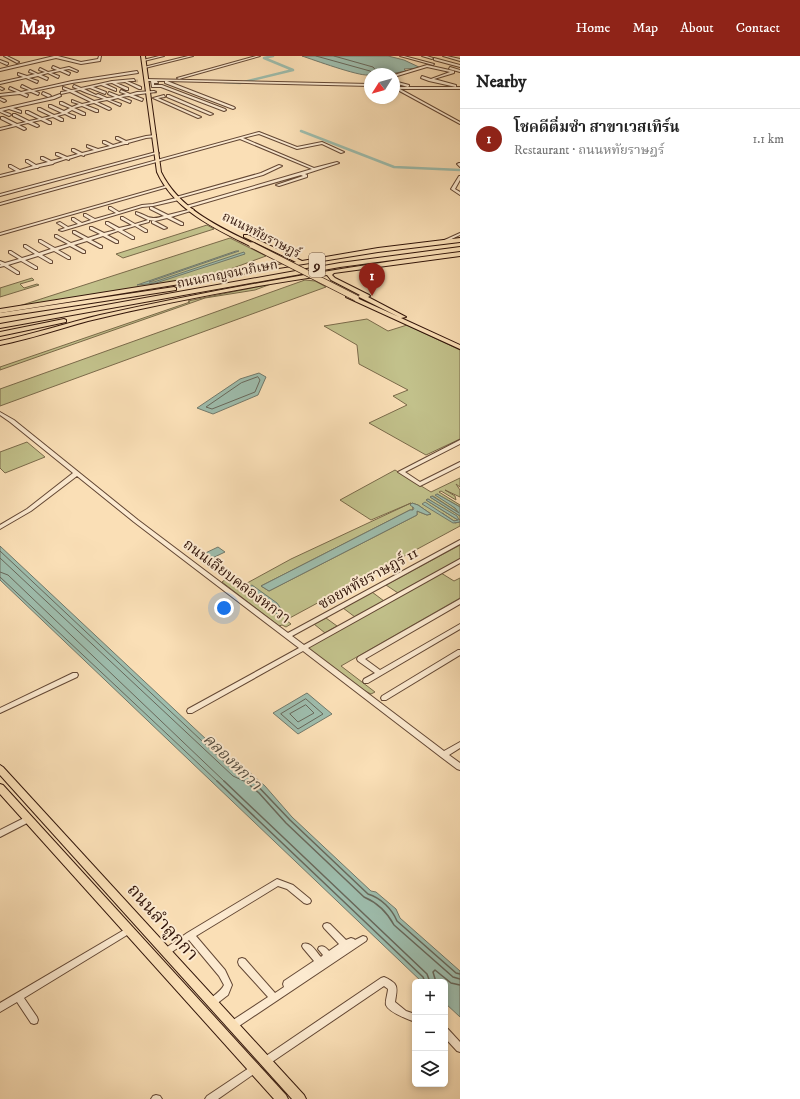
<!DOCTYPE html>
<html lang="en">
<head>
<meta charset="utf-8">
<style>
	body { margin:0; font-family:"IM FELL DW Pica","Noto Serif Thai",serif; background:#f6f6f6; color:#222 }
	.controls { position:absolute; right:12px; bottom:12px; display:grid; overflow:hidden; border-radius:6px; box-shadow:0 2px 6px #0003 }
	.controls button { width:36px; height:36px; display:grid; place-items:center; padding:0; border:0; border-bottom:1px solid #e0e0e0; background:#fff; color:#222; font:20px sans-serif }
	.compass { position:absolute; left:364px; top:12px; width:36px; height:36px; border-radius:50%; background:#fff; box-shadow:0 2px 6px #0003; rotate:233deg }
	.you { position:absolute; left:224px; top:552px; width:14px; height:14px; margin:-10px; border:3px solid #fff; border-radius:50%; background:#1a73e8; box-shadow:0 0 0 6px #1a73e833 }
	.badge { display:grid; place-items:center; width:26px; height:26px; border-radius:50%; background:#8f2418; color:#fff; font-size:13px; font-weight:700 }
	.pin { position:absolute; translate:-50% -33px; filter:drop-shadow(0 1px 2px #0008) }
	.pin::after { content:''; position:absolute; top:21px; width:14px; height:12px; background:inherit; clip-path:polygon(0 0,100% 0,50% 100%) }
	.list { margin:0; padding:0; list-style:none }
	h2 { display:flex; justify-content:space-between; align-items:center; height:52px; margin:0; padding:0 16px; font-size:17px }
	h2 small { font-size:13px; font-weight:400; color:#767676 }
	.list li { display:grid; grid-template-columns:26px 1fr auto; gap:12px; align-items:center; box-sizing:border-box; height:60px; padding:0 16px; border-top:1px solid #e0e0e0 }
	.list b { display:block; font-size:15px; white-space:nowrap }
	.list p { margin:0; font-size:13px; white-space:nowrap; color:#767676 }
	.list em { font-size:13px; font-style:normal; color:#767676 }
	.icon { flex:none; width:22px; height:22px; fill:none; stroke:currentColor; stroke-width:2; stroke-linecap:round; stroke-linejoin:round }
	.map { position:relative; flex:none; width:460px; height:1043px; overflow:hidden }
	header { display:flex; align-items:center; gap:24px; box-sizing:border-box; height:56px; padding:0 20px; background:#8f2418; color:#fff }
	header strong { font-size:19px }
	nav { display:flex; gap:22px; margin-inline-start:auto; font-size:14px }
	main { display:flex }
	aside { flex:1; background:#fff }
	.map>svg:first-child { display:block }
	.green { fill:#c2c18b; stroke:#7a6a4a; fill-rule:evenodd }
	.water { fill:#9ebdad; stroke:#72796b }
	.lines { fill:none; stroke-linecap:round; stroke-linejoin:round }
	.shore-far1 { stroke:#68685b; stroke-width:1 }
	.shore { stroke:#68685b; stroke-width:1.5 }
	.canal { stroke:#9ebdad; stroke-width:2.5 }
	.minor-tunnel { stroke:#d2b693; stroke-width:3; stroke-dasharray:3 1.5; stroke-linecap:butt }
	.minor-casing { stroke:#634734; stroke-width:2 }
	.major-casing { stroke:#311409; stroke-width:2 }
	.highway-casing { stroke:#311409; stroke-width:2 }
	.minor { fill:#fcead0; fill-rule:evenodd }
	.major { fill:#fadfb6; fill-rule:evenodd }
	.highway { fill:#fadfb6; fill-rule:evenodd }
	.major-bridge-casing { stroke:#311409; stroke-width:7; stroke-linecap:butt }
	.major-bridge { stroke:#fadfb6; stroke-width:5.5 }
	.labels { text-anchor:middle; stroke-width:4; stroke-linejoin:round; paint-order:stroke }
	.far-street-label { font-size:13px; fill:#311409; stroke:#fcead0 }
	.shield { fill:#fcead0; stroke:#6e5445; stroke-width:1 }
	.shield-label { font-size:14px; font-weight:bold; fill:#311409 }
	.street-label { font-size:15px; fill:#311409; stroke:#fcead0 }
	.water-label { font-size:16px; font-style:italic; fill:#574f42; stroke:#fcead0 }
	.near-street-label { font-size:18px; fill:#311409; stroke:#fcead0 }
</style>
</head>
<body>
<header>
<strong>Map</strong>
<nav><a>Home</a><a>Map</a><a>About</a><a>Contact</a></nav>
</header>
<main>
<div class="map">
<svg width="460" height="1043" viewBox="0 0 460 1043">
	<rect width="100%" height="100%" fill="#fadfb6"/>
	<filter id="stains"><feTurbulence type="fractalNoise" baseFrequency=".005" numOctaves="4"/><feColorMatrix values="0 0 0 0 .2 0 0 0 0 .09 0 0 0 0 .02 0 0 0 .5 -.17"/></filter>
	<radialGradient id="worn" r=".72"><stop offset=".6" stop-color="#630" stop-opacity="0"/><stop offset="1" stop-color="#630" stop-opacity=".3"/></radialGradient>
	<g class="green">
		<polygon points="207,169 214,173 123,202 116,198"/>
		<polygon points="230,182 266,200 203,223 13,252"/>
		<polygon points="32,222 34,224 20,228 24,232 37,228 39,229 0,241 0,232"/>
		<polygon points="305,224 315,225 326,231 0,350 0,333"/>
		<polygon points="271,228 255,234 205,242 0,314 0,311 190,246 188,245"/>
		<polygon points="367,263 388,275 407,269 460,294 460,383 426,399 369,367 407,349 393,340 408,334 359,308 357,289 324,270"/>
		<polygon points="27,386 45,401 5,417 0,412 0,396"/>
		<path d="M395,414L431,436L460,422V431L456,428L460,434V441L445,434L455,440L456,444L441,435L439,436L460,449V451L437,438L455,452L459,457L433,440L430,441L460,460V464L428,443L426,444L458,464L454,465L442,457L455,467L460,466V470L286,564L291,568L286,571L282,569L279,570L222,526L226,523L238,532L291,503L411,447L371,464L340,444ZM412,447L418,449L431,458L427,459L417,455V459L269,535L261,530L410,454H413Z"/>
		<polygon points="460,489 460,503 398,537 386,529"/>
		<polygon points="441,517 454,525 460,522 460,542 341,610 375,636 371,638 361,633 308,593 308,591"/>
		<polygon points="372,536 384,545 355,561 343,552"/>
		<polygon points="326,562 337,570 325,577 314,568"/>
	</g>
	<g class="water">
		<path d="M302,0H388L404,4L421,12L404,13L406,15C395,18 379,18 368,19C358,20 314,4 302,0Z"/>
		<polygon points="236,195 239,195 149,226 154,226 244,196 245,198 156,227 137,229"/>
		<polygon points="259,317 266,321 258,339 213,358 197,352 240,323"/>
		<polygon points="437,438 460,451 460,460 430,441 432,440 459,457 455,452 435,439"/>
		<polygon points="428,443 457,460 460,466 453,467 422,448 425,446 454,465 458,464 426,444"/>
		<polygon points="412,447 418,449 431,458 427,459 417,455 417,459 269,535 261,530 410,454 413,454 414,452 410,449"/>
		<polygon points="0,490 239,714 248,715 265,730 292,761 371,835 376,836 396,853 400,862 460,915 460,961 445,947 445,926 422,926 0,524"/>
		<polygon points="218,491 225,496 204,506 197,501"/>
		<polygon points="252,529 277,547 284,557 278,559 247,533 247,531"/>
		<polygon points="307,637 332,658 298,678 273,657"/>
	</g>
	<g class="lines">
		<g class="shore-far1">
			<polyline points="316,0 370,15 374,18"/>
			<polyline points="334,0 373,11 379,18"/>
			<polygon points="258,321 260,324 255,336 212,353 206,351 241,327"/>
			<polyline points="0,495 236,717 246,719 254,726"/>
			<polyline points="0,502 233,720 246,726"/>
			<polyline points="0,516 8,519 225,726"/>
			<polyline points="0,521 218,726"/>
			<polygon points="306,643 323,658 298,673 281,658"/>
			<polygon points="306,649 314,657 298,666 290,658"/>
		</g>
		<g class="shore">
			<polyline points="217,725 423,921 425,926"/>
			<polyline points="224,725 427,918 430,926"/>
			<path d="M245,725L259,737L286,767L364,841C378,847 387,856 394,869L453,921L460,923"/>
			<path d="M253,725L290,764L368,838C381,842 392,853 397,865L456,917L460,918"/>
			<polyline points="436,926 433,916 435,914 451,927 460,929"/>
		</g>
		<g class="canal">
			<polyline points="224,26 240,27 293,14 264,2 273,0"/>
			<polyline points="301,75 394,111 460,114"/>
		</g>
		<g class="minor-tunnel">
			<polyline points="135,25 138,25"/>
			<polyline points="154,36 157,36"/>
			<polyline points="137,39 139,39"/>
		</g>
		<g class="minor-casing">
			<g id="minor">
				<polygon points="4,0 7,0 19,6 17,7"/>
				<polygon points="54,0 58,0 81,6 98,3 99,0 101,0 100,5 81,8 56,2 0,15 0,13"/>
				<polygon points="159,0 164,0 144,5 143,4"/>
				<polygon points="188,0 193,0 145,12 144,11"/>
				<polygon points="256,0 260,0 179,23 177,22"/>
				<polygon points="400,0 404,0 434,8 433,9"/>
				<polygon points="422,0 427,0 433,2 432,3"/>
				<polygon points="443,0 447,0 460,3 460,5"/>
				<polygon points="434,2 460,9 460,11 434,4"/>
				<polygon points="0,4 8,7 8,8 7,9 0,6"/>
				<polygon points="427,9 454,15 454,17 434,23 456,29 456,31 429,25 421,22 422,20 431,23 450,16 427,11 394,21 394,19"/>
				<polygon points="53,10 60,13 69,11 78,15 77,16 69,13 63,14 70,17 69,19 60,15 51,17 59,20 58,22 48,17 41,19 48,22 47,24 38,20 29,22 38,25 37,27 26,22 0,28 0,26 23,21 18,19 18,17 27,20 35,18 29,16 30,14 38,18 45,16 39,14 40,12 48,16 57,14 52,12"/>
				<polygon points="450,11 460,14 460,16 449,13"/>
				<polygon points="137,15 138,17 72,27 34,35 39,37 38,39 31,36 24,37 28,39 27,41 20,38 0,40 0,38 17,36 9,33 10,31 21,36 29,34 21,31 22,29 32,34 72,25"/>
				<path d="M134,23L135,25H127L141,31V33H139L125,26L116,27L128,32V34H126L112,27L105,28L116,33V35L101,29L93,31L106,36L105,38L90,32L84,33L96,39L98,38L107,42L115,41L108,38L109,36L119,40L126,38L120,36L121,34L130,38L137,36L154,35L156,36L133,39L143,43L142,45L129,40L121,41L131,45L130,47L118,42L110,44L121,48L120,50L107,44L97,46L110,52L111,53L109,54L94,47L85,49L98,54V56H96L82,50L74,52L85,57V59H83L72,54L67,57L75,60V62H73L65,58L57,60L63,63V65H61L53,61L45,63L51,66V68H49L41,64L32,66L38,69L39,70L37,71L28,67L19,69L25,72L26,73L24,74L16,70L0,74V72L13,69L1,63V61H3L17,68L26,66L13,60V58H15L29,65L39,63L26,57V55H28L42,62L51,60L38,54V52H40L54,59L62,57L49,51V49H51L64,55L70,52L60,48V46H62L72,51L79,48L72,46V44L82,48L91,46L70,36L61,38V36L68,35L63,33V31L71,34L78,33L73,31L74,29L81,32L112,25ZM80,34C89,38 96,40 104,43L94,45L74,35Z"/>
				<polygon points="146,23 370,28 370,30 167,25 234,51 235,52 233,53 165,27 165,25 157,25 158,27 154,27 154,29 162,29 225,53 226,54 224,55 161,31 152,31 151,25 156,25 145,25"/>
				<polygon points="394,25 409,29 409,30 408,31 394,27"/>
				<polygon points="394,30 397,31 460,31 460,33 400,33 460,66 460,68 394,32"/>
				<polygon points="0,31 4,33 2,34 0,33"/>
				<polygon points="43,36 50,39 51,40 48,41 42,38"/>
				<polygon points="60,38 61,40 54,43 13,52 21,55 21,57 9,53 2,55 10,58 11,59 9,60 0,56 0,53 52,41"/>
				<polygon points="164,39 165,41 158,42 201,61 198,62 153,42"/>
				<polygon points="167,39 169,39 213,58 210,59 167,41"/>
				<polygon points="0,42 5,44 6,45 4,46 0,44"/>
				<polygon points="376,42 380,42 378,46 375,45"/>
				<polygon points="259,76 297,91 322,86 344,96 341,97 322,88 297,93 259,78 243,82 314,112 337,106 339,107 305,118 307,119 307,121 279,130 276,129 303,120 301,119 187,152 185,151 186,150 312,113 240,83 0,149 0,147"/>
				<polygon points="155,79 156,79 156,81 146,82 128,87 128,88 125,88 84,99 84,100 81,99 69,103 69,104 66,103 54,107 53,108 39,111 38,112 36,112 0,121 0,119 16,115 9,111 9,109 11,109 20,114 33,110 26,106 26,104 28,104 36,109 48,106 41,103 41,101 43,101 51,105 63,102 56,99 56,97 58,97 67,101 78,98 72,95 72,93 74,93 82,97 94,94 87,91 87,89 98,93 110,90 103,87 103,85 105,85 113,89 123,86 116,83 116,81 118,81 126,85 146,80"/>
				<polygon points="156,96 159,97 0,140 0,138"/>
				<polygon points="459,107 460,107 460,111 457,108"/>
				<polygon points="279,109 282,110 263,119 179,142 179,144 153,150 142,151 62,175 59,174 65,172 57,167 60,166 68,171 78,168 72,164 72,162 74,162 82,167 91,164 84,160 84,158 86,158 95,163 116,157 109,153 109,151 111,151 119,156 142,149 153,148 176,142 176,141 261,117"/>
				<polygon points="459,120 460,120 460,124 455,133 460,136 460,139 451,133"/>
				<polygon points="165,130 168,131 0,179 0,177"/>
				<path d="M150,151H152L168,159L192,153L194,154L171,161L183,167V169H181L167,162L155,165L149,164V166L138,169L147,174V176H145L135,170L122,174L134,181V183H132L118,175L107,179L118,185V187H116L103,180L91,184L102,190V192H100L87,185L74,189L85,195V197H83L70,190L58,194L70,201V203H68L54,195L42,199L52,205V207H50L38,200L25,204L37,211V213H35L21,205L8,209L19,216V218H17L4,210L0,211V209L1,208H0V205L5,207L19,203L9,197V195H11L22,202L35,198L24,191V189H26L39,197L51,193L39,186V184H41L55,192L68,188L55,181V179H57L71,187L84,183L73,177V175H75L88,182L100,178L90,173V171H92L104,177L116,174L106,168V166H108L119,172L132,169L121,163V161H123L135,168L148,164L136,158V156C140,157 144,159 148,161C154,163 158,162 164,160L150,153Z"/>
				<polygon points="152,165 154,165 167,172 164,173 152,167"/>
				<polygon points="460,177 460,179 441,188 438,187"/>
				<polygon points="0,356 14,364 138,464 288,577 460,484 460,488 292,580 304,589 460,503 460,507 308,592 444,695 460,686 460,692 449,699 460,707 460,714 457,713 441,701 303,595 192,657 188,657 187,655 188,653 299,592 134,466 77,420 31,455 0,473 0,469 27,453 73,417 10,366 0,359"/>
				<polygon points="460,384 460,388 405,416 420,426 460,406 460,410 420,430 398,416"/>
				<polygon points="460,543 460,548 365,603 380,614 460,568 460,573 368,627 364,627 363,625 364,623 375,617 358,605 357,603 358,601"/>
				<polygon points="458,594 460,594 460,599 386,644 382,644 381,642 382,640"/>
				<polygon points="73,617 77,617 78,619 77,621 0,657 0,652"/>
				<polygon points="28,760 31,761 32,763 31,765 0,781 0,774"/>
				<path d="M277,823L293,829L310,843L311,845L310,847L307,848L304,847L287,833L278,830L196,880L225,914L232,929L228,939L215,949L212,950L209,949L208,946C212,939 220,937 224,929L219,920L189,884L169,898L166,900L163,898L162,896L163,894L187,877Z"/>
				<path d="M327,867L330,868L346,884L351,882L354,883L355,884L363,880L366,881L367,883L366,885L236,972L233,973L230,972L229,969L230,966L268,941L239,909L238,906L239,903L242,902L245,903L275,937L284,931L283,928L284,925L314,905L303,892L302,890L303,888C311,885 316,896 321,901L323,899L318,893L319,891C324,889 326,892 329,895L339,888L324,872L323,870L324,868Z"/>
				<polygon points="129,871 132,872 133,874 132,876 24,942 37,961 38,964 37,967 34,968 31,967 17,946 0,956 0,947"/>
				<path d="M384,921C400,928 397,932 395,946L406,955L415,958V966C408,963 389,957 386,949C385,945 388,937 388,933L384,930L269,1008L266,1009L263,1008L262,1005L263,1002L381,922Z"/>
				<polygon points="445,972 448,973 460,986 460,996 457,995 445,982"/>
				<polygon points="255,1008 258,1009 260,1012 258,1015 218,1043 205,1043 207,1040"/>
				<polygon points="156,1039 160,1040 162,1043 151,1043 153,1040"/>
			</g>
		</g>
		<g class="major-casing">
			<g id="major">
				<path d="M141,0H145L161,116C179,153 219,171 254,188V190H250C214,172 174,154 157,116Z"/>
				<polygon points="244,179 248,179 302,205 378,192 460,182 460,186 378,196 0,257 0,253 296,206 244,181"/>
				<path d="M460,196V200L334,217L332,219L335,222L369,239L370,240L368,241L406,261L401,262L460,289V293L346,241V239H350L399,261L359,241L358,240L360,239L331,224L327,219C247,231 167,246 88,265C59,273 30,283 0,289V285C34,278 66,267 100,259C219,233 339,211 460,196Z"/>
				<polygon points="0,709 3,711 304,1039 306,1043 292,1043 0,719"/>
				<polygon points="0,728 3,729 286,1039 288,1043 274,1043 0,738"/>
			</g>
		</g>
		<g class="highway-casing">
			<g id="highway">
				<polygon points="460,191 460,195 340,211 0,272 0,268 340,207"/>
				<polygon points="174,231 176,232 176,234 0,261 0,257"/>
				<polygon points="64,263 66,264 66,266 0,280 0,276"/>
			</g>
		</g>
		<use href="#minor" class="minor"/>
		<use href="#major" class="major"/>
		<use href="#highway" class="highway"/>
		<g class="major-bridge-casing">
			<polyline id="major-bridge" points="252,189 356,242"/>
		</g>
		<use href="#major-bridge" class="major-bridge"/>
	</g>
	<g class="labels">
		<g class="far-street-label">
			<text transform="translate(262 178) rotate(27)" y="5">ถนนหทัยราษฎร์</text>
			<text transform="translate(227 217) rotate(-11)" y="5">ถนนกาญจนาภิเษก</text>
		</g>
		<rect class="shield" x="309" y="197" width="16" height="24" rx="3"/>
		<g class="shield-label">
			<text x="317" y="214">9</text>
		</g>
		<g class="street-label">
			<text transform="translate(368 522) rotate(-29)" y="5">ซอยหทัยราษฎร์ 11</text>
			<text transform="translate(237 525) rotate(37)" y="5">ถนนเลียบคลองหกวา</text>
		</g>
		<g class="water-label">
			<text transform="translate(233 705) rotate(44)" y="6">คลองหกวา</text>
		</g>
		<g class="near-street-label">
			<text transform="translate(163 866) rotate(48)" y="6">ถนนลำลูกกา</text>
		</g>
	</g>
	<rect width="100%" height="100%" filter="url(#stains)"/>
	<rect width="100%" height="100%" fill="url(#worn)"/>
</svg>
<div class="controls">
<button>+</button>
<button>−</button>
<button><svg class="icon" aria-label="layers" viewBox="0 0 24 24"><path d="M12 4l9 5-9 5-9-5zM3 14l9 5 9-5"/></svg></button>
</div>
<svg class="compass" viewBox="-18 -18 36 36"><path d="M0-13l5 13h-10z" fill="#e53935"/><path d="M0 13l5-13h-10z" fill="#767676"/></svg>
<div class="you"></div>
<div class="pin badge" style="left:372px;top:240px">1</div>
</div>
<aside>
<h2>Nearby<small></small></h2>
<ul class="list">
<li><span class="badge">1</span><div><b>โชคดีติ่มซำ สาขาเวสเทิร์น</b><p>Restaurant · ถนนหทัยราษฎร์</p></div><em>1.1 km</em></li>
</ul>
</aside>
</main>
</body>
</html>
